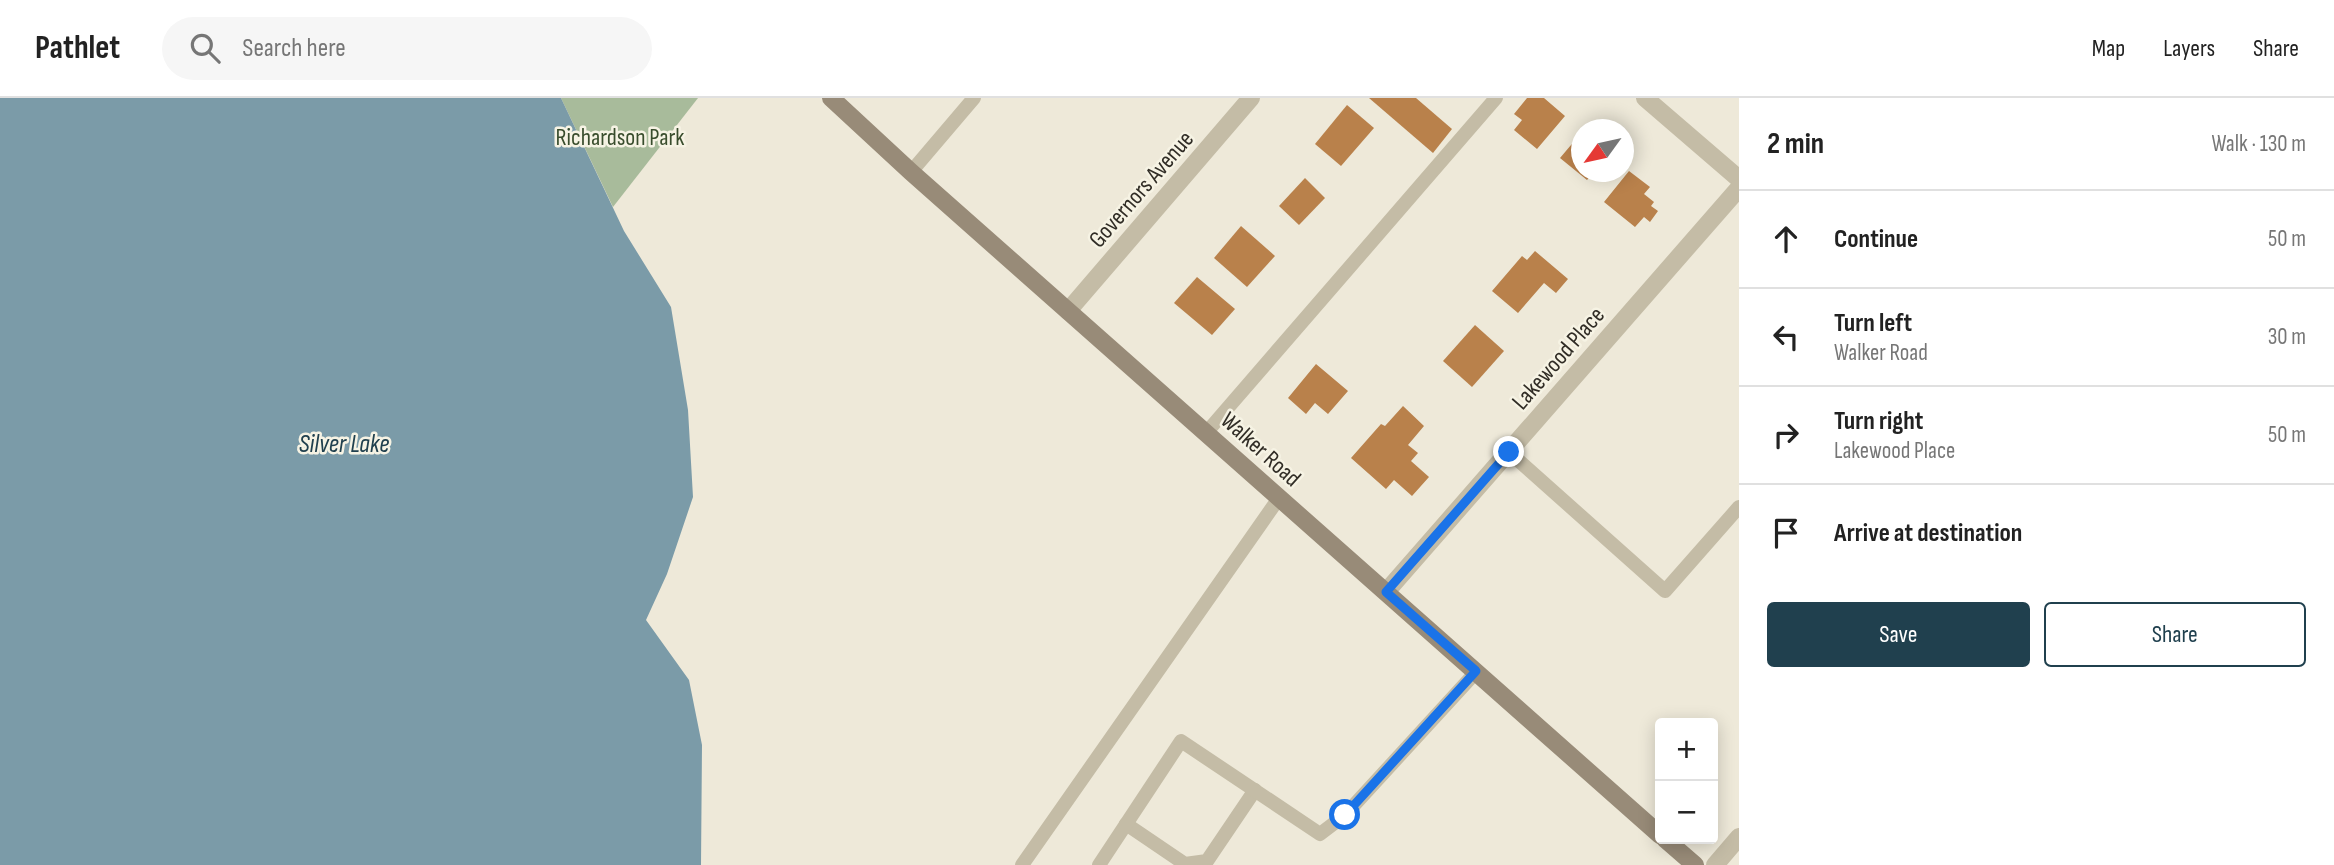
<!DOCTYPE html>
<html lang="en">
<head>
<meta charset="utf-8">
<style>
	body { margin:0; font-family:"Sofia Sans Condensed",sans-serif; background:#f6f6f6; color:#222 }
	.controls { position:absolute; right:21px; bottom:21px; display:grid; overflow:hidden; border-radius:7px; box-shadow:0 4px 18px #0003 }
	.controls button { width:63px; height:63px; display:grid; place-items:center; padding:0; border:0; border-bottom:2px solid #e0e0e0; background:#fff; color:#222; font:35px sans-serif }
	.compass { position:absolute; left:1571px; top:21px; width:63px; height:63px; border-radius:50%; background:#fff; box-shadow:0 4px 18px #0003; rotate:237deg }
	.stop { position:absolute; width:21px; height:21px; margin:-16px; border:5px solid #1a73e8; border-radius:50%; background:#fff }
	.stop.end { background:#1a73e8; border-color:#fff; box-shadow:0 2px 7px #0008 }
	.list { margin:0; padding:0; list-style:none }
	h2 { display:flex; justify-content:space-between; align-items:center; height:91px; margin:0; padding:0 28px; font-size:30px }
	h2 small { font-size:23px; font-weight:400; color:#767676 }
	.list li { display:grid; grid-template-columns:46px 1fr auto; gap:21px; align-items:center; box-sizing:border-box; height:98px; padding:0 28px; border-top:2px solid #e0e0e0 }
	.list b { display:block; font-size:26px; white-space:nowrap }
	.list p { margin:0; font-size:23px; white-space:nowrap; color:#767676 }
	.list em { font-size:23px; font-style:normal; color:#767676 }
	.actions { display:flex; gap:14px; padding:21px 28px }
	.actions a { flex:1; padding:16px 0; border:2px solid #20404e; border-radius:7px; text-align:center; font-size:24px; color:#20404e }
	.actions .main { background:#20404e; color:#fff }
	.icon { flex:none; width:38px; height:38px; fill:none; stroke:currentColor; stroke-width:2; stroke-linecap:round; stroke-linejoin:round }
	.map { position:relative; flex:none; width:1739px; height:767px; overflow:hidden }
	header { display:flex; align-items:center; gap:42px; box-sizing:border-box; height:98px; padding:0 35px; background:#fff; border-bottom:2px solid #e0e0e0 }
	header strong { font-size:33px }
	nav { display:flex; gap:38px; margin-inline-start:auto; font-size:24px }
	.search { width:490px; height:63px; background:#f6f6f6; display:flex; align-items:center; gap:18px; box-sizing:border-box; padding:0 24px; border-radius:38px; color:#767676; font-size:26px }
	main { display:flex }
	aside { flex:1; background:#fff }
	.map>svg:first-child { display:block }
	.green { fill:#a8bb9b }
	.water { fill:#7b9ba8 }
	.building { fill:#b9814b }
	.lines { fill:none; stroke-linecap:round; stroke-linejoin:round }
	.lane { stroke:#c4bca6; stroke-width:14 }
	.street { stroke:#c4bca6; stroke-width:18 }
	.secondary { stroke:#988b78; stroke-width:18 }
	.route { stroke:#1a73e8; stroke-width:9 }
	.labels { text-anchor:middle; stroke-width:5; stroke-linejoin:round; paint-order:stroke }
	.park-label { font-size:24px; fill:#394d2d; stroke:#f6f3e4 }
	.street-label { font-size:24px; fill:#312d26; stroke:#f6f3e4 }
	.water-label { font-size:26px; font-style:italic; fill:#20404e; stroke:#f6f3e4 }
</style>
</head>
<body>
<header>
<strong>Pathlet</strong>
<div class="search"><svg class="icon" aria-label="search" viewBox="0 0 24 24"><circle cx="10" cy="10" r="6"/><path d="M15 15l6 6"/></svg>Search here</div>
<nav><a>Map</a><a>Layers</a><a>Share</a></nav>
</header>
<main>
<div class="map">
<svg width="1739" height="767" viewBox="0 0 1739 767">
	<rect width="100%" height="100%" fill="#eee9d9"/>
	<polygon class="green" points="561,0 698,0 613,109"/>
	<polygon class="water" points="0,0 561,0 624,133 671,209 688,312 693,399 667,476 646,522 689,582 702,647 701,767 0,767"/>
	<g class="building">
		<polygon points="1369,0 1416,0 1452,31 1433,55"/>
		<polygon points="1527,0 1544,0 1565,18 1537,51 1514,32 1522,22 1514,16"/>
		<polygon points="1347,7 1374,30 1341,68 1315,46"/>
		<polygon points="1582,34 1582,74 1594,74 1587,82 1560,60"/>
		<polygon points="1629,73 1650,89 1644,96 1654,104 1651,108 1658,113 1650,124 1644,119 1635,129 1604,104"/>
		<polygon points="1305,80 1325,100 1299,127 1279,108"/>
		<polygon points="1241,128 1275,158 1247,189 1214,160"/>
		<polygon points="1535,153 1568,181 1556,195 1544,185 1518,215 1492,193 1522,158 1527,162"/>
		<polygon points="1197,179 1235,211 1212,237 1174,205"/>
		<polygon points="1475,227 1504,253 1472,289 1443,263"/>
		<polygon points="1316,266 1348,293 1328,316 1315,305 1306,316 1288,300"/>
		<polygon points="1403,308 1424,328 1408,347 1418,355 1411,363 1429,379 1412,398 1394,382 1386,391 1351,360 1381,326 1385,328"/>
	</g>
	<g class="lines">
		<g class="lane">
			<polyline points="911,74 974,0"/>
			<polyline points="1206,335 1496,0"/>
			<polyline points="1509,354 1665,493 1739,409"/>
			<polyline points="1126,726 1185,766 1207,763 1255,692"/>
			<polyline points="1022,767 1279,400"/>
			<polyline points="1099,767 1181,643 1320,736 1345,717 1476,574"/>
		</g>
		<g class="street">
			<polyline points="1645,0 1739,81"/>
			<polyline points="1068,213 1251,0"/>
			<polyline points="1386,494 1739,90"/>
			<polyline points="1715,767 1739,739"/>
		</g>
		<g class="secondary">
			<polyline points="831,0 911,74 1660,737"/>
			<polyline points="1665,741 1695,767"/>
		</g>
	</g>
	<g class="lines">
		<polyline class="route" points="1345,717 1476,573 1386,494 1509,354"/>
	</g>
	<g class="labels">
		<g class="park-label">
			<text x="620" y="47">Richardson Park</text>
		</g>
		<g class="street-label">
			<text transform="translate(1141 91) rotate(-49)" y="8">Governors Avenue</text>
			<text transform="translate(1558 260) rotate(-49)" y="8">Lakewood Place</text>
			<text transform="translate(1261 351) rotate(42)" y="8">Walker Road</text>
		</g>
		<g class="water-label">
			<text x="344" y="354">Silver Lake</text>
		</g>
	</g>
</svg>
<div class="controls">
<button>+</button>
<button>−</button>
</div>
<svg class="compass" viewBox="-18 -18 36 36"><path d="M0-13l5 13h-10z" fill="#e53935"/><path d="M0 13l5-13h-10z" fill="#767676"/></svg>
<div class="stop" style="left:1345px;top:717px"></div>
<div class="stop end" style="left:1509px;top:354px"></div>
</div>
<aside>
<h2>2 min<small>Walk · 130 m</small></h2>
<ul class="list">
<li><svg class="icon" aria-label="ahead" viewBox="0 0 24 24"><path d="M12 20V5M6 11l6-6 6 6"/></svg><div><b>Continue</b></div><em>50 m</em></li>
<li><svg class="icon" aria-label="left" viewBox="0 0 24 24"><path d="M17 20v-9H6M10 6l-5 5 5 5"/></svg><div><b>Turn left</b><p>Walker Road</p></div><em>30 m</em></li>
<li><svg class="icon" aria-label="right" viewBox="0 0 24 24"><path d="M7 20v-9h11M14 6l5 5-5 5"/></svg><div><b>Turn right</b><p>Lakewood Place</p></div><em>50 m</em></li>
<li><svg class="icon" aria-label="arrive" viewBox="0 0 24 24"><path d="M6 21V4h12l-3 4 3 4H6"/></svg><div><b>Arrive at destination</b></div></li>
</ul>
<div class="actions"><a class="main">Save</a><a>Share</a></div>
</aside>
</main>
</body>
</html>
